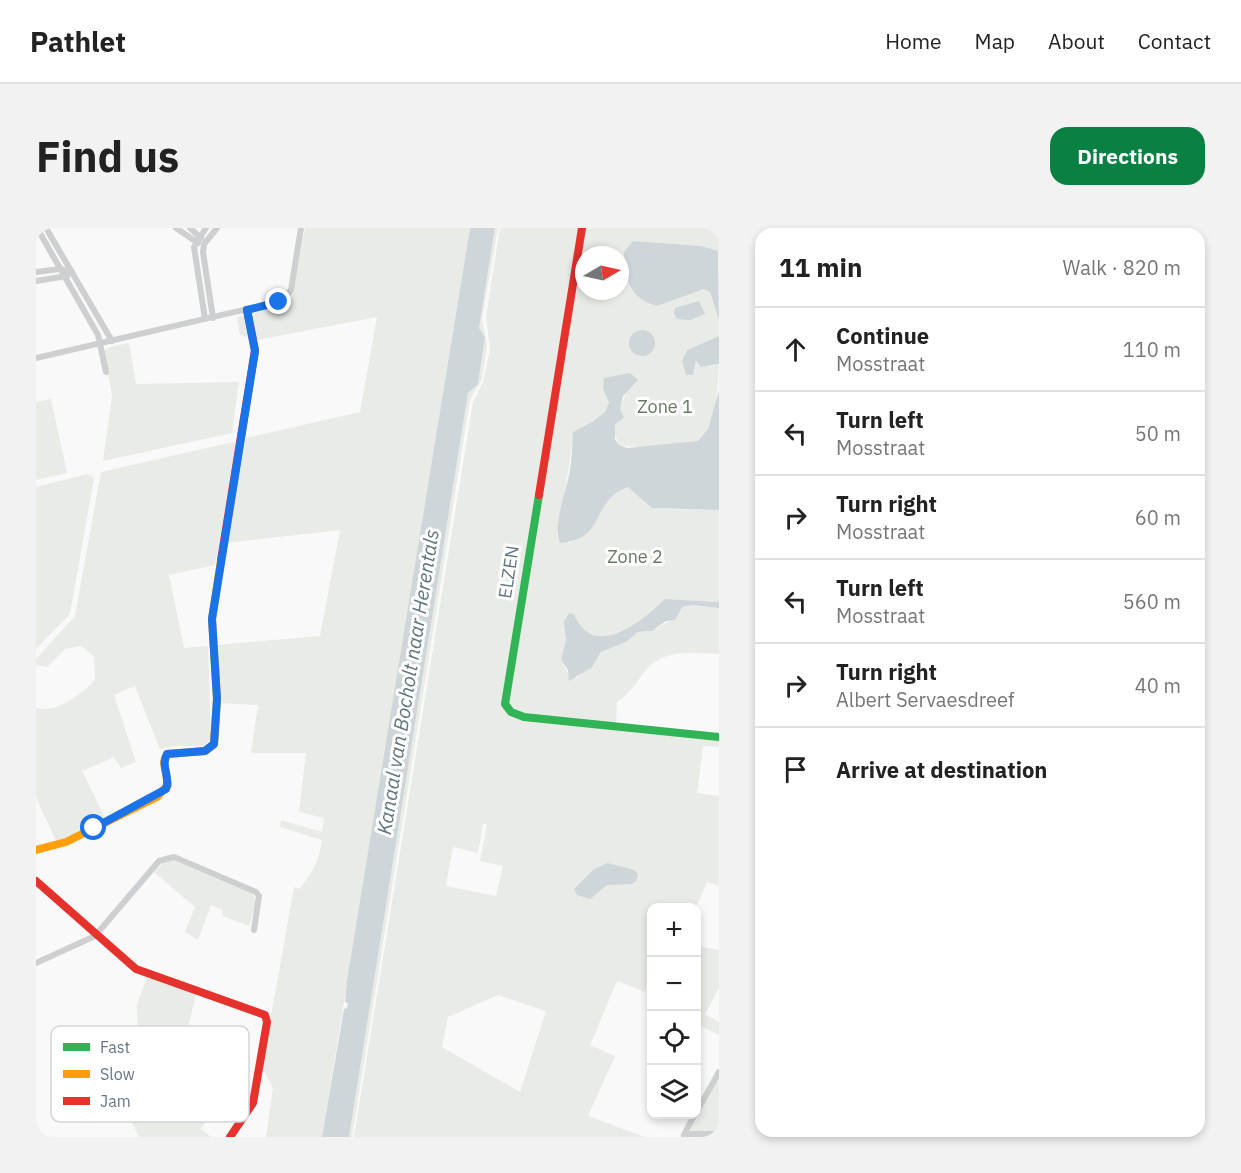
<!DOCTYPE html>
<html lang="en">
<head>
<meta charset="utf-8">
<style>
	body { margin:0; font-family:"IBM Plex Sans",sans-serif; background:#f2f2f2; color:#222 }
	.controls { position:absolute; right:18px; bottom:18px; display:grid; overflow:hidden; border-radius:12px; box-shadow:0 3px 9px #0003 }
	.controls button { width:54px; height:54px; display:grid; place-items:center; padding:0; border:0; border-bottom:2px solid #e0e0e0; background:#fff; color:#222; font:30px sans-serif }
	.compass { position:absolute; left:539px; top:18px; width:54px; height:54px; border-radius:50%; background:#fff; box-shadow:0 3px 9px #0003; rotate:81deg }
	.stop { position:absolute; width:18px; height:18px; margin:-14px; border:4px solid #1a73e8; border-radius:50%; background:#fff }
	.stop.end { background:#1a73e8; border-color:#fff; box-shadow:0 2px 6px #0008 }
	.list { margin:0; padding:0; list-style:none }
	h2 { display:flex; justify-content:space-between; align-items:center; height:78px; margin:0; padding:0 24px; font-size:26px }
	h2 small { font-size:20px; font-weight:400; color:#767676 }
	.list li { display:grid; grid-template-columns:39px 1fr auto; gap:18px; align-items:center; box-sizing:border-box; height:84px; padding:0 24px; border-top:2px solid #e0e0e0 }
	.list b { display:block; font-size:22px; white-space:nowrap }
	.list p { margin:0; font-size:20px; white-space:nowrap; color:#767676 }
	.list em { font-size:20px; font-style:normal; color:#767676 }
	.icon { flex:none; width:33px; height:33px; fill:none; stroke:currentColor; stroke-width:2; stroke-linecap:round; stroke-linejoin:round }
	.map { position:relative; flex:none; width:683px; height:909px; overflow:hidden; border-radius:18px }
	header { display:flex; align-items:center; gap:36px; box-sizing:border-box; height:84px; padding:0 30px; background:#fff; border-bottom:2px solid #e0e0e0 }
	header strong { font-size:28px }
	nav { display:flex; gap:33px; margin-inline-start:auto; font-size:21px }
	.intro { display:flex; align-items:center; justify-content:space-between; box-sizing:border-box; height:144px; padding:0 36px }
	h1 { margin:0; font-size:42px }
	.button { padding:15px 27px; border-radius:18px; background:#0b8043; color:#fff; font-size:21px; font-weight:700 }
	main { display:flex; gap:36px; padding:0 36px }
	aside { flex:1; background:#fff; border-radius:18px; box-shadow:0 3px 9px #0003 }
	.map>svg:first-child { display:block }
	.green { fill:#e8ebe6; fill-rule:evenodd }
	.water { fill:#ced6d9 }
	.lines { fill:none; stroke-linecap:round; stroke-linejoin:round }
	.street { stroke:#cecfd0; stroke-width:6 }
	.fast { stroke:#30b455; stroke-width:8 }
	.slow { stroke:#ff9f0a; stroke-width:8 }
	.jam { stroke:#e5322d; stroke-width:8 }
	.route { stroke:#1a73e8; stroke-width:8 }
	.labels { text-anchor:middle; stroke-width:6; stroke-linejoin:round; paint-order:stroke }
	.park-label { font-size:18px; fill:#687a64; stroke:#fff }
	.street-label { font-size:18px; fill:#657683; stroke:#fff }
	.water-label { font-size:20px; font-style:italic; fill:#60757c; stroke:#fff }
	.key { fill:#fff; stroke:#d1d6da; stroke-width:1.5 }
	.key-label { font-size:16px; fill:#657683 }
</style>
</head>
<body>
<header>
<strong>Pathlet</strong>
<nav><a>Home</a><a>Map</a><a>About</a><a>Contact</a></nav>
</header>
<div class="intro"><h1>Find us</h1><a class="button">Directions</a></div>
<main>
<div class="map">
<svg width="683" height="909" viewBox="0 0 683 909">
	<rect width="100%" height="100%" fill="#f9f9f9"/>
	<g class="green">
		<path d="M269,0H434L286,909H230L237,860L226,839L258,659L263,661C277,645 283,633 286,612L244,599L245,592L286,604L288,590L263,584L270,525H215L222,477L186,475L180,417L284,408L304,302L190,315L210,210L324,184L341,89L221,112L204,107L201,89L244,79L256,70Z"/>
		<polygon points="459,0 462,0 446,91 451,117 446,151 434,172 316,909 313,909 432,165 442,156 449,109 443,100"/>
		<path d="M464,0H543L466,478L474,489L483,491L683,512V519L667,518L661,565L683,568V658L671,654L660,679L616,680L615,738L609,764L581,753L554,817L579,828L552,888L609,909H318L437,174L447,154L454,121L450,89ZM447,596H451L444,633L467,638L460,668L410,658L417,619L442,625ZM462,767L510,783L484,864L406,819L412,789Z"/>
		<path d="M548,0H683V31L682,23L666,18L597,13C580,36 593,71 621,78L668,61L674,64L683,92V108L651,122L646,133L650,147L659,138L660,131L673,139L683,136L680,176L672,201L662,213L610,220L583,217L577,201L591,162L567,161L573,176L569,184L556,194L537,205C534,240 527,273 521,308L533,315C570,303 557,271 592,259L608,272L626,281L683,282V374L629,371C606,392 559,435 538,386L533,385L529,389L530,412L525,432L533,447L541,450L565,424L590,414L602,404L616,403L635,392L646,379L656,377L683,380V426C656,425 628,420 609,443C600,455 594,466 581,474L580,496L487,486L472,478ZM548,27H584V63H548Z"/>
		<polygon points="93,115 100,156 203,154 196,205 67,233 76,168 68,123 74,119"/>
		<polygon points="15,171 31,245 0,252 0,174"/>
		<path d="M202,213L179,337L133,347L148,420L172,418L175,509L169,518H138L124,521L99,458L78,467L100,534L85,540L78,529L46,543L70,592L32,611L20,613L0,569V480C19,486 46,466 59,452L58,428L45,418L29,421L11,439L0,437V431L39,388L65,244Z"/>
		<polygon points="52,246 58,250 34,386 0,421 0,259"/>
		<polygon points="136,632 217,666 220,674 213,698 186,688 187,682 175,677 162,712 149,704 159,679 118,644 126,636"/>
		<polygon points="662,718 683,722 683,760 669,786 683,794 683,807 661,796"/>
		<polygon points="111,749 160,766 144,833 164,825 186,830 183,841 191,843 187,866 165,901 175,909 103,909 73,851 74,830 102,832 101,777"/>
		<polygon points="683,850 683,904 653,905"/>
	</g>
	<g class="water">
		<polygon points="434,0 459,0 443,100 449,109 442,156 432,165 313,909 286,909 308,781 311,780 312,775 309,774 311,753"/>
		<path d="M597,13L666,18L682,23L683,92L674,64L668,61L621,78C593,71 589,50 588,24Z"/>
		<polygon points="663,73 669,86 654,92 641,91 638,86 639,80"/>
		<circle cx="606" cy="115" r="13"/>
		<polygon points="683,108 683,136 665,139 660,132 657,147 650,147 646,133 651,122"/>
		<path d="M594,145L602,152L587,168L584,182L588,190L579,196V211L583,217L592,220L662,213L672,201L683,163V282L616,280L592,259C554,272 571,312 524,315C516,297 531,262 534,242C536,230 536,217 537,204L556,194L569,184L573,175L567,161L568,150Z"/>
		<path d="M629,371L683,374V380L656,377L646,379L639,392L630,393L616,403L602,404L590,414L565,424L556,439L533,453L532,442L525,432L530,412L528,393L533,385L538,386C558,434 606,393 629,371Z"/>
		<polygon points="571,635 598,642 602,646 600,653 596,656 571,657 554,671 541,667 538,661 557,642"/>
	</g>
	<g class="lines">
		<g class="street">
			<polyline points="1,0 62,107 70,144"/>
			<polyline points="10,0 76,113"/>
			<polyline points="140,0 162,15"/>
			<polyline points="154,0 165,10"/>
			<polyline points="0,44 24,41 36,44"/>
			<polyline points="0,53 31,48"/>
			<polyline points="177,90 167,24 168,16 181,0"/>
			<polyline points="169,91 158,19 170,0"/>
			<polyline points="0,130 246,73 255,62 265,0"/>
			<polyline points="0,735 59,708 123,633 138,629 220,664 223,668 218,702"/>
			<polyline points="660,885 683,844"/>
			<polyline points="649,906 683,906"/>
			<polyline points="648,907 659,886"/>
		</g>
		<polyline class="fast" points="503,267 469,476 475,484 488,489 683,509"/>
		<polyline class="slow" points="0,622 30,614 121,569 132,557 128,534 131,526 169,523 178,516 181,471 176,391 185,332"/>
		<g class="jam">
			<polyline points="503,267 546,0"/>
			<polyline points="185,332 219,122 211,82"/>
			<polyline points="0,653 100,741 229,787 231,794 217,875 194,909"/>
		</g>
	</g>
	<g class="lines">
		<path class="route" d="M58,600L130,561C135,549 124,538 131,526L169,523L178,516L181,471L176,391L219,123L211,82L243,74"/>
	</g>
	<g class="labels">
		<g class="park-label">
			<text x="629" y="185">Zone 1</text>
			<text x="599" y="335">Zone 2</text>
		</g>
		<g class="street-label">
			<text transform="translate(473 344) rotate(-81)" y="6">ELZEN</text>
		</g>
		<g class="water-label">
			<text transform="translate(372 454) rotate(-81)" y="7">Kanaal van Bocholt naar Herentals</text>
		</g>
	</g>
	<rect x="15" y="798" width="198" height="96" rx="9" class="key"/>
	<rect x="27" y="815" width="27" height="8" fill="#30b455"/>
	<rect x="27" y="842" width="27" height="8" fill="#ff9f0a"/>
	<rect x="27" y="869" width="27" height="8" fill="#e5322d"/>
	<g class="key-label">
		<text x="64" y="825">Fast</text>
		<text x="64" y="852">Slow</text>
		<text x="64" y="879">Jam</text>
	</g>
</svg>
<div class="controls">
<button>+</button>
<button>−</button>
<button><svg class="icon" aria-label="locate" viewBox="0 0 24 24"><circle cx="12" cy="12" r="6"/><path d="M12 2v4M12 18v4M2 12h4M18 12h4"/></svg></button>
<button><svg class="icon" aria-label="layers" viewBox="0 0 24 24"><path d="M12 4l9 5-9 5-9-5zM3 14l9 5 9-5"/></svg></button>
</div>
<svg class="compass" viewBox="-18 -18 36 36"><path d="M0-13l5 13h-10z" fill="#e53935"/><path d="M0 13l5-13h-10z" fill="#767676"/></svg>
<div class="stop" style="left:58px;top:600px"></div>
<div class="stop end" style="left:243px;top:74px"></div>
</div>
<aside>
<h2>11 min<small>Walk · 820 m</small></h2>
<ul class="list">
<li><svg class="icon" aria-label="ahead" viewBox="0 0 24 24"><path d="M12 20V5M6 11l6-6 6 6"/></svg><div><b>Continue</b><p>Mosstraat</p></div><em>110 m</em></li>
<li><svg class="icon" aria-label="left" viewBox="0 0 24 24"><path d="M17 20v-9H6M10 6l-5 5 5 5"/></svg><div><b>Turn left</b><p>Mosstraat</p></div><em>50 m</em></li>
<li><svg class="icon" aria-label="right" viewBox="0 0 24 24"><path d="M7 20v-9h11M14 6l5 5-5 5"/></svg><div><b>Turn right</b><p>Mosstraat</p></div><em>60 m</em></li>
<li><svg class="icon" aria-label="left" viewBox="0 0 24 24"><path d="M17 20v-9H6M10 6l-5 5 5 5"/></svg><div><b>Turn left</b><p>Mosstraat</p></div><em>560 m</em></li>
<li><svg class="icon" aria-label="right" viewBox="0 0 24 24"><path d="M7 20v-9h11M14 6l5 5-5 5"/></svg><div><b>Turn right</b><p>Albert Servaesdreef</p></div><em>40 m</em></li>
<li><svg class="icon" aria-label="arrive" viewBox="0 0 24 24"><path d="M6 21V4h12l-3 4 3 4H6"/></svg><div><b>Arrive at destination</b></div></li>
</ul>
</aside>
</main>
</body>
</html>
